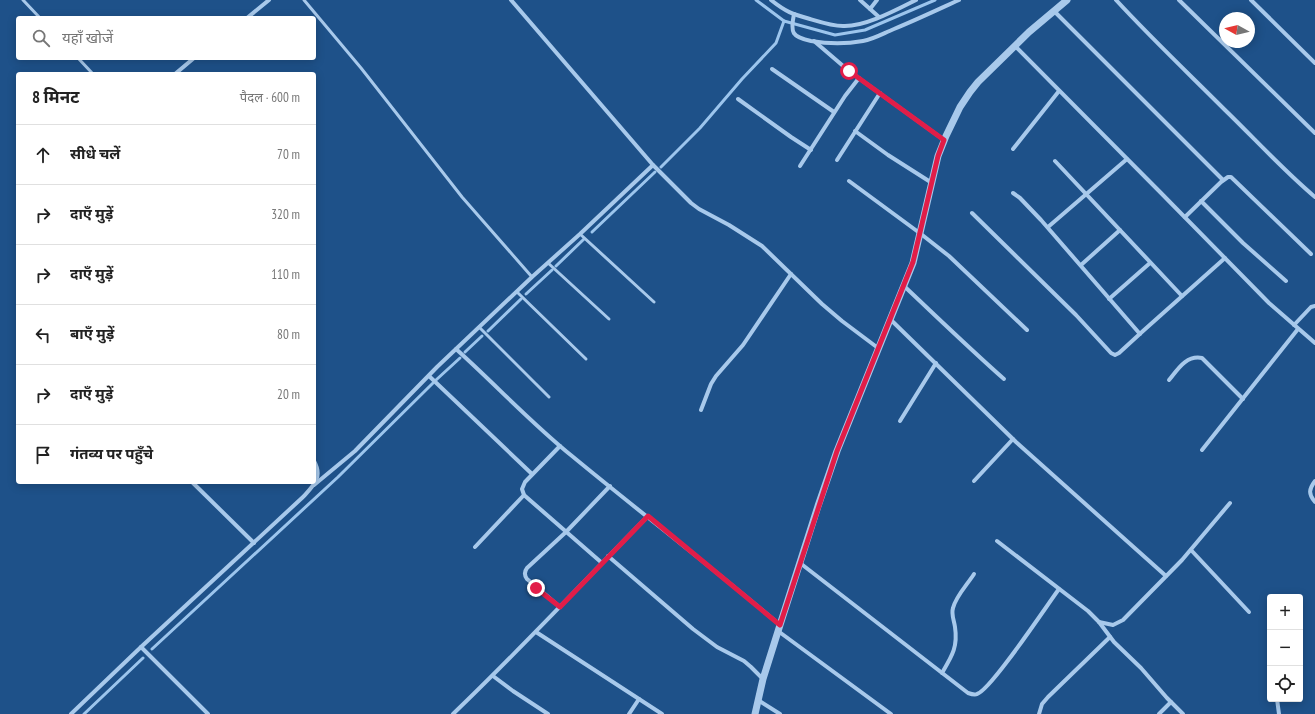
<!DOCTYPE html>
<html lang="hi">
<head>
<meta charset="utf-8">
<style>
	body { margin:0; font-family:"PT Sans Narrow","Noto Sans Devanagari",sans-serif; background:#f2f2f2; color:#222 }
	.controls { position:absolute; right:12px; bottom:12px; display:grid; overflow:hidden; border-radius:4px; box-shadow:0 2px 10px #0003 }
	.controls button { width:36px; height:36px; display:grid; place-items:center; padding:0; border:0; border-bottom:1px solid #e0e0e0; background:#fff; color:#222; font:20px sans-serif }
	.compass { position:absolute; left:1219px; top:12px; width:36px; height:36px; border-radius:50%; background:#fff; box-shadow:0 2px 10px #0003; rotate:278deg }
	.stop { position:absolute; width:12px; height:12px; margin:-9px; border:3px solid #e11d48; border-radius:50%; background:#fff }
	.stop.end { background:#e11d48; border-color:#fff; box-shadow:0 1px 4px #0008 }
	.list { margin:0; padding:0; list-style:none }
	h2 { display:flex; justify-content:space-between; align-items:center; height:52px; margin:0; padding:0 16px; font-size:17px }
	h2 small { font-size:13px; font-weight:400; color:#767676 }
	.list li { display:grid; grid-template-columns:26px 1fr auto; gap:12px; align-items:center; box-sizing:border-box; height:60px; padding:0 16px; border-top:1px solid #e0e0e0 }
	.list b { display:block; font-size:15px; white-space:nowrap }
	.list em { font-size:13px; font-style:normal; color:#767676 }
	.icon { flex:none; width:22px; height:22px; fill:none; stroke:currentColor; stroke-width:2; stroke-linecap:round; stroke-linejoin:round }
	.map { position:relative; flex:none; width:1315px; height:714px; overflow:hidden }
	.search { position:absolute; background:#fff; box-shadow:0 2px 10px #0003; left:16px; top:16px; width:300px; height:44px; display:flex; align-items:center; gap:10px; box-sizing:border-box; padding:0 14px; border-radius:4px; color:#767676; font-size:15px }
	.panel { position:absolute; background:#fff; box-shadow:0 2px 10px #0003; left:16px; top:72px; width:300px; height:412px; border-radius:4px }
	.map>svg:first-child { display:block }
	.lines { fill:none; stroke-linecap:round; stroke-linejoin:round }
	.stream { stroke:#9cc5ed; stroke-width:3 }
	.service { stroke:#a8c9eb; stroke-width:3 }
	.minor { stroke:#a8c9eb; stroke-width:4 }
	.tertiary { stroke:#a8c9eb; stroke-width:7 }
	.route { stroke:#e11d48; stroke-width:5 }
</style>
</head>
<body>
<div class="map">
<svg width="1315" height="714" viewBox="0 0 1315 714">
	<rect width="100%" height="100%" fill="#1e5189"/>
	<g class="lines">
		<g class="stream">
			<polyline points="756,0 784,21 835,35 865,30 935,0"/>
			<polyline points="661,167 700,128 742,79 776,43 784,21"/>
			<polyline points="592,232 655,172"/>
			<polyline points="556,266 584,239"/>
			<polyline points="526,294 552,270"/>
			<polyline points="488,331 521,299"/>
			<polyline points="465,352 482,336"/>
			<polyline points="436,380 460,358"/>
			<polyline points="152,649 338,477 433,383"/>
			<polyline points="84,714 143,658"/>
		</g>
		<g class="service">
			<polyline points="23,0 40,18"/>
			<polyline points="304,0 361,68 462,197 532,277"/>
			<polyline points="78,58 93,74"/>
			<polyline points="580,234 654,302"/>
			<polyline points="548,263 609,319"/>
			<polyline points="517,292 586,359"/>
			<polyline points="479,327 549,397"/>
		</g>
		<g class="minor">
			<polyline points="511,0 653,165 691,203 699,209 729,225 762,246 822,304 842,321 878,348"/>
			<path d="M771,0C786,12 792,14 810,19C820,22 832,26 843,26C865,27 896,10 916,0"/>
			<polyline points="860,0 879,17"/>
			<path d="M1116,0C1151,38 1189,74 1225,110C1255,139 1283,170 1315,197"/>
			<polyline points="1179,0 1315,133"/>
			<polyline points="1251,0 1315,63"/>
			<polyline points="870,9 877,0"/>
			<polyline points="1054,11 1223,180"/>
			<path d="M794,14C790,33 792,37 811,41C828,44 847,44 863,41C874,39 884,33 894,29C916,20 937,10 959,0"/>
			<polyline points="247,18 269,0"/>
			<polyline points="814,41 849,71 944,140"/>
			<polyline points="1015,46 1161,193 1269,303 1315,343"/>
			<polyline points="772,69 834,112"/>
			<polyline points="175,74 194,58"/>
			<polyline points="738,99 791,137 811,150"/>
			<polyline points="855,131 888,155 932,183"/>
			<polyline points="1013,149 1059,91"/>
			<polyline points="837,160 880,93"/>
			<polyline points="1055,161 1182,296"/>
			<polyline points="800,166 845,96 859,78"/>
			<polyline points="849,181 921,234 949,256 1027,330"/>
			<polyline points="1013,193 1020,198 1041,220 1140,334"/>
			<polyline points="1201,201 1243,243 1286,281"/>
			<polyline points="972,213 1076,315 1111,353 1115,355 1119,353 1143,331 1225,258"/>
			<polyline points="1185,217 1221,182 1228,177 1231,177 1311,254"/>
			<polyline points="1048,227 1127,159"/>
			<polyline points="1081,265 1120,230"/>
			<path d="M904,286C937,317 970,349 1004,379"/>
			<polyline points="1109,299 1150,263"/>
			<polyline points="890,319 1016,442 1166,576"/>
			<polyline points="1294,325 1311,307 1315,306"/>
			<path d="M456,349C495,384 531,423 572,456C641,513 712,567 780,625"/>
			<polyline points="429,376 532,474"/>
			<path d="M1169,380C1178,369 1186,355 1202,358L1243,399"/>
			<polyline points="701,410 711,384 716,376 743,345 791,274"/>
			<polyline points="900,421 936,363"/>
			<polyline points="560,446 525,482 522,489 524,495 602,563"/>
			<polyline points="1202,450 1298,329"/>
			<polyline points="974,481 1013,439"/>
			<path d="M1315,481C1309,489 1308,494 1315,502"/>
			<polyline points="192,482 254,543"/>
			<polyline points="314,485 355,451 437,367 532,277 580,234 653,165"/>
			<polyline points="997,541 1088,611 1099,622 1114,642 1141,668 1167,698 1183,714"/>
			<polyline points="475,547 524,495"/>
			<polyline points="1191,550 1249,612"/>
			<polyline points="608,556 693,629 717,647 744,661 751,667 763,679"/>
			<path d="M800,563L968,693C971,694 975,695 977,694C991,690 1047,605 1059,589"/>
			<path d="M560,607L527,579C524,575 524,572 527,568L566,532L610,486"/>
			<polyline points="1099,622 1113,625 1123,620 1182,560 1230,503"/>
			<polyline points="778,631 891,714"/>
			<polyline points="536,632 662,714"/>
			<polyline points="141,647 208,714"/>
			<path d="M942,673C952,656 958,647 955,627C954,620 951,614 953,608C956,596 967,585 974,574"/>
			<polyline points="493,676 513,691 548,714"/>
			<polyline points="1277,699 1279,714"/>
			<polyline points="758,700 780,714"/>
			<path d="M71,714L141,647L303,497C314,485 323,477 314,461"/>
			<path d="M453,714C520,650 583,582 648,516"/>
			<polyline points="629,714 639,699"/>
			<polyline points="1039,714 1042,704 1048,697 1110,637"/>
			<polyline points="1159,714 1171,702"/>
		</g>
		<polyline class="tertiary" points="755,714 763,679 780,625 818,506 837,451 913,263 938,156 946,136 960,107 970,92 978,82 1029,32 1067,0"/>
	</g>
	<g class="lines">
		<polyline class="route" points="536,588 560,607 648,516 780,625 837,451 913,262 938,156 944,140 849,71"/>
	</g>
</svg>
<div class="controls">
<button>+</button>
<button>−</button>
<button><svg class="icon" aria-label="locate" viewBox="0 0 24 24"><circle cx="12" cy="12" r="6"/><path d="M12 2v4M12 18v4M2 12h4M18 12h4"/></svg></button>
</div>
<svg class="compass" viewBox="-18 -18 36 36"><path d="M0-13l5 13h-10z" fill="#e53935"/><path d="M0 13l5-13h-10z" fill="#767676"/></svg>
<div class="stop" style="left:849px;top:71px"></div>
<div class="stop end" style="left:536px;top:588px"></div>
<div class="search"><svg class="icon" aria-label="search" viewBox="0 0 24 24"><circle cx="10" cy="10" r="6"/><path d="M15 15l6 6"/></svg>यहाँ खोजें</div>
<section class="panel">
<h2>8 मिनट<small>पैदल · 600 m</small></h2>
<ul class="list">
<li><svg class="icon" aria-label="ahead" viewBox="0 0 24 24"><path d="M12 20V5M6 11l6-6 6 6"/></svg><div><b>सीधे चलें</b></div><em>70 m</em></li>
<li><svg class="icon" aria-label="right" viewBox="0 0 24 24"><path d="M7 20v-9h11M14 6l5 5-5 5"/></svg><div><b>दाएँ मुड़ें</b></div><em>320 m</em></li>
<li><svg class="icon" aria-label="right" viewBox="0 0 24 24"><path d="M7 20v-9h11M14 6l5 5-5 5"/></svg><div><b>दाएँ मुड़ें</b></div><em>110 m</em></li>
<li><svg class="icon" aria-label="left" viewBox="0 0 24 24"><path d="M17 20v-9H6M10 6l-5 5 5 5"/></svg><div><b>बाएँ मुड़ें</b></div><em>80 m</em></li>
<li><svg class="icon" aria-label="right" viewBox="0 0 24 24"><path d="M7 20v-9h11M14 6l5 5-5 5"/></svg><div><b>दाएँ मुड़ें</b></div><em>20 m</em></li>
<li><svg class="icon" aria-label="arrive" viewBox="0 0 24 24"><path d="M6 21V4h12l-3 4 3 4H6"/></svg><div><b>गंतव्य पर पहुँचे</b></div></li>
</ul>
</section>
</div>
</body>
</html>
